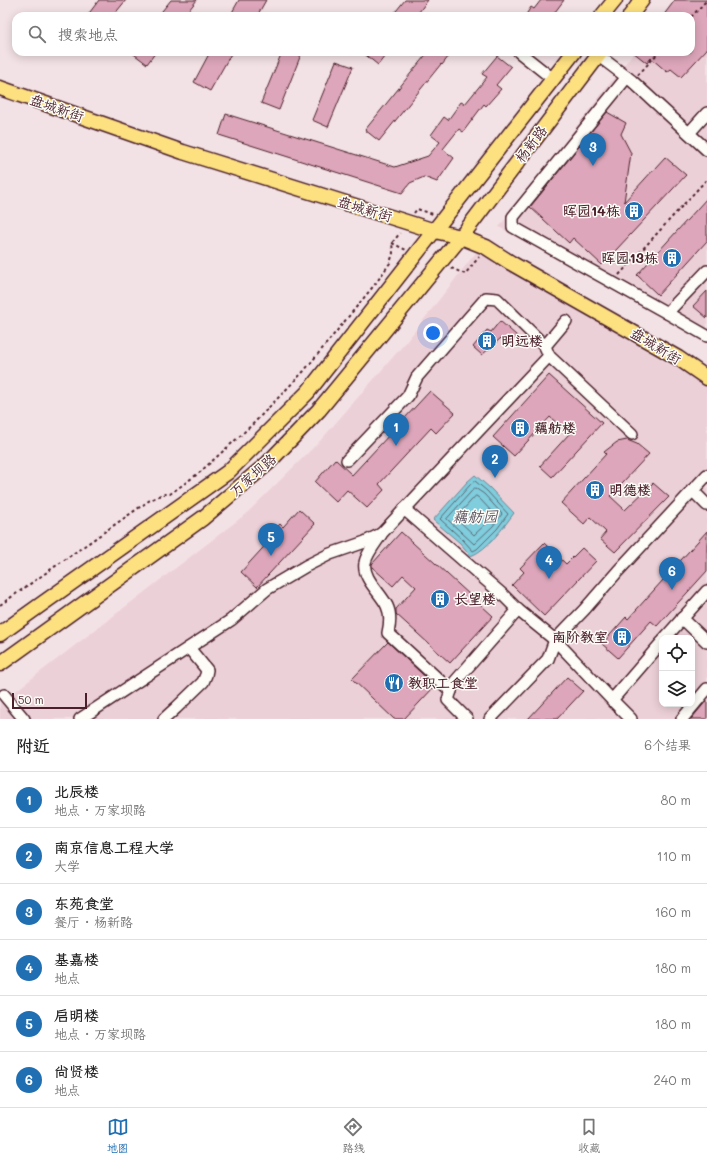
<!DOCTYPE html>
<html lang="zh">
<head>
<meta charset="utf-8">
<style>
	body { margin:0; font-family:Mali,"LXGW WenKai TC",sans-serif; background:#f6f6f6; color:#222 }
	.controls { position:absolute; right:12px; bottom:12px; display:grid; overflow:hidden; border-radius:8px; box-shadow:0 2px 10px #0003 }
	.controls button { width:36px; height:36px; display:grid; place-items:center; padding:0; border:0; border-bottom:1px solid #e0e0e0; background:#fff; color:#222; font:20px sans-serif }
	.scale { position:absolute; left:12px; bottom:10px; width:75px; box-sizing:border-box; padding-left:4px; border:2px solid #4a1f2b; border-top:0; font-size:11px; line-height:14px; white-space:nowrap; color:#4a1f2b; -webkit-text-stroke:3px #fdfcf7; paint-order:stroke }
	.you { position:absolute; left:433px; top:333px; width:14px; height:14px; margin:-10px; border:3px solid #fff; border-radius:50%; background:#1a73e8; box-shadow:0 0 0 6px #1a73e833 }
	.badge { display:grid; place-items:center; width:26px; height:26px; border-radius:50%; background:#1f6fb2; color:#fff; font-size:13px; font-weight:700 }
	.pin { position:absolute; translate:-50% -33px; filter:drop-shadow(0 1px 2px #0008) }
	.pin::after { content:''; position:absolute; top:21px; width:14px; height:12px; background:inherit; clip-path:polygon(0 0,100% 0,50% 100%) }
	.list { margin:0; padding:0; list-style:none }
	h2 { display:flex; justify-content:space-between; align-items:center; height:52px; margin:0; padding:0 16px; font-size:17px }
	h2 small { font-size:13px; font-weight:400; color:#767676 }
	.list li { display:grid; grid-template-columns:26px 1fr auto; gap:12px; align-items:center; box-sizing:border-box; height:56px; padding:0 16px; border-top:1px solid #e0e0e0 }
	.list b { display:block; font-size:15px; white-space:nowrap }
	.list p { margin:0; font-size:13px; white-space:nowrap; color:#767676 }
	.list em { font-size:13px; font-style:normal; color:#767676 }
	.icon { flex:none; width:22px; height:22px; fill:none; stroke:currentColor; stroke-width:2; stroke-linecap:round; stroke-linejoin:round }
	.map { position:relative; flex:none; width:707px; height:719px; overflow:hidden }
	.search { position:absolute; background:#fff; box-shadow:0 2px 10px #0003; left:12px; right:12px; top:12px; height:44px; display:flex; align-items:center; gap:10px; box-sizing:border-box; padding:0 14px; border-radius:12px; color:#767676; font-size:15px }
	.sheet { height:388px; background:#fff }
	nav { display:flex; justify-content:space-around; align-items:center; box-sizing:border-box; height:56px; border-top:1px solid #e0e0e0; background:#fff; font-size:11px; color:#767676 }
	nav a { display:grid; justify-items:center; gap:2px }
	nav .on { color:#1f6fb2 }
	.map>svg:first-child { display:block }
	.built { fill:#ecd0d8; fill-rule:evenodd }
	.water { fill:#7fcddd; stroke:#6a8796 }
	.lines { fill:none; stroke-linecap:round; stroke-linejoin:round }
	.shore { stroke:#5f6572; stroke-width:1 }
	.building { fill:#dda6ba; stroke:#4a1f2b }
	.minor-casing { stroke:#4a1f2b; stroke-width:14 }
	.major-casing { stroke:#4a1f2b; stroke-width:17 }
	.path { stroke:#4a1f2b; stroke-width:2; stroke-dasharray:3 3; stroke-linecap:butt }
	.minor { stroke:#fdfcf7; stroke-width:11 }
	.major { stroke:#fde080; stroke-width:14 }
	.labels { text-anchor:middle; stroke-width:3; stroke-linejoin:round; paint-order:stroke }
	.street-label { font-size:14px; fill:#4a1f2b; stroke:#fdfcf7 }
	.poi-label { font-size:14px; font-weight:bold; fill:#4a1f2b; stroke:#fdfcf7; text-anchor:start }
	.water-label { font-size:15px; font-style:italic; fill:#5a5360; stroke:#fdfcf7 }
</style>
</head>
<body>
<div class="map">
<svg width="707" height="719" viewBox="0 0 707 719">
	<rect width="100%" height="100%" fill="#f3e2e5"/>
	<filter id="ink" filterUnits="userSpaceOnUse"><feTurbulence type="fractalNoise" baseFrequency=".025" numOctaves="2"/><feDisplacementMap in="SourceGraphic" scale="8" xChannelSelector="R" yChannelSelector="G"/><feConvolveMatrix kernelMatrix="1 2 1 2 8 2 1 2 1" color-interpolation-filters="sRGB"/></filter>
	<g filter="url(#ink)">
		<g class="built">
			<polygon points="674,0 707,0 707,341 499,227 634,52 691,52 691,16 662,16"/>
			<path d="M477,251L707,386V719H0V703L246,514L320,441L407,341ZM662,638H692V704H662Z"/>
		</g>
		<path class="water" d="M475,475L490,488L514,513C503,528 488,549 471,556L460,543L433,520L467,482Z"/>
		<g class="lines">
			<g class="shore">
				<polygon points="475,481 487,491 508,514 497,529 477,549 473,551 463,540 440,519 470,485"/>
				<polygon points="475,488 484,494 502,514 493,526 474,544 447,519"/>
				<polygon points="476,496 479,498 494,514 488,522 474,535 456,518"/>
			</g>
		</g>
		<g class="building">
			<polygon points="99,0 126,0 113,16 87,16"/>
			<polygon points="171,0 197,0 184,16 158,16"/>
			<polygon points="239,0 266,0 257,16 230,16"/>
			<polygon points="405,0 428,0 416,16 392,16"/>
			<polygon points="541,0 564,0 552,16 525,16 531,7 534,9"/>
			<polygon points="675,0 707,0 707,49 681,77 671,69 667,72 651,58 647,63 633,52 691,52 691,16 663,16"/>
			<polygon points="131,52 156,52 147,64"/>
			<polygon points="210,52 232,52 210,91 194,82"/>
			<polygon points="282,52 302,52 279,110 261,103"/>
			<polygon points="362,52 388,52 378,65"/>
			<polygon points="428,52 452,52 442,65 441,64 379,141 365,130"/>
			<polygon points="497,56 511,67 496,85 501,89 486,106 484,104 463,132 459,129 443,149 454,158 437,182 424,177 410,183 402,193 219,135 226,114 395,167 428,156 440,142 431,135 444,117 448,120 461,102 465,104 487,77 482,74"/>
			<polygon points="336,61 353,67 328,127 312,120"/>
			<polygon points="607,112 626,123 621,134 631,153 624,202 665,157 686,175 602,265 573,238 569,243 530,207"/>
			<polygon points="707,198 707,241 658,295 637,275"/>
			<polygon points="707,291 707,318 693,306"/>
			<polygon points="500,321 517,336 509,345 501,338 482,355 473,347 487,330 491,332"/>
			<polygon points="549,375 602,423 552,477 540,466 569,434 550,417 514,456 493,437"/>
			<polygon points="430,391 455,413 436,433 431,428 379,484 384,490 367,508 347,490 336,502 315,482 335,459 352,475"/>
			<polygon points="627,440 637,444 649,454 610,496 625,510 653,483 669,497 615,552 600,539 606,532 590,517 584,524 561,503 606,454 604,452 617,442"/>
			<polygon points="299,509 315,524 257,587 241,572 271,539 268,536 280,524 283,527"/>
			<polygon points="707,531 707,571 657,626 651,621 618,658 602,644 626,617 628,619"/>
			<polygon points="401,532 493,616 450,663 396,614 396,609 416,587 403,575 393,586 372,567 372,564"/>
			<polygon points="544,543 566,564 582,548 596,561 544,616 512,585 524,572 520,568"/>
			<polygon points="388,642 435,686 404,719 394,719 352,679"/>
			<polygon points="567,677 583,691 557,719 528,719"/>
			<polygon points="707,700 707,719 691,719"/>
		</g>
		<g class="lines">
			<g class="minor-casing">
				<g id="minor">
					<polyline points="519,52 553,79"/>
					<polyline points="599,56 632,81 707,150"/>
					<polyline points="627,77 513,217 513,227 667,313"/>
					<polyline points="689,133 707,113"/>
					<polyline points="707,271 667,313 707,336"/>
					<polyline points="549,356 632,434"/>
					<polyline points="347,460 408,396 417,377 486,298 497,299 545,346"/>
					<polyline points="692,490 707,505"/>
					<polyline points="404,509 503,595 518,610 555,640 612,700"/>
					<polyline points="682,618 707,642"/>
					<polyline points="665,638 707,591"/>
					<path d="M451,691L388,633C390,624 391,614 387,606C381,593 362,578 365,563C366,554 377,541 382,533L549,356L545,346L566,321"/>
					<polyline points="4,695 24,719"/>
					<polyline points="80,719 231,620 267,589 306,566 330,554 365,542 381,534"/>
					<polyline points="164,719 176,708 203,682 206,675 207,670 189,648"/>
					<polyline points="467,719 448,700 453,684 518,610"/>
					<polyline points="490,719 548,659 555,640 584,610 618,571 707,475"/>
					<polyline points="631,719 612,700 662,642"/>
					<polyline points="682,719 707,689"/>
				</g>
			</g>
			<g class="major-casing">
				<g id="major">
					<polyline points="602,16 615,0"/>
					<polyline points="630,16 642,0"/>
					<polyline points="0,88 183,152 435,231 461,237 486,247 511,263 678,358 707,378"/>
					<polyline points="0,634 39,606 228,472 308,392 574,52"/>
					<polyline points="0,664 203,518 268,463 319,410 461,237 601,52"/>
				</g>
			</g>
			<g class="path">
				<polyline points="691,17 707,0"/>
				<polyline points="638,75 659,52"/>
				<polyline points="414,213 417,209 433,214"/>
				<polyline points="392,243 406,250"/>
				<polyline points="451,268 465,274 479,257"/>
				<polyline points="619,275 707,179"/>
				<polyline points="0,605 150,500 163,494 170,494 199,473 252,425 304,371 376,283 390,263 393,253 392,243 400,233"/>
			</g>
			<use href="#minor" class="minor"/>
			<use href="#major" class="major"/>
		</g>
	</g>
	<defs>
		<g id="building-disc" transform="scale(1)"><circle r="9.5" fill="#1f6fb2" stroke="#fdfcf7"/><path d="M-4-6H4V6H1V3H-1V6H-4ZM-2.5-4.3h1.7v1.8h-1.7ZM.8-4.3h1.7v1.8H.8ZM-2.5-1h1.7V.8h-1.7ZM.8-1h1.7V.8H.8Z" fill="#fff"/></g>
		<g id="restaurant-disc" transform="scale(1)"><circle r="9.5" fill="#1f6fb2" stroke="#fdfcf7"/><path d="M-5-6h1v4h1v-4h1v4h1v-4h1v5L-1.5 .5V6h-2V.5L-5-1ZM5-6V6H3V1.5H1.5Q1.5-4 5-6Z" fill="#fff"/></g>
	</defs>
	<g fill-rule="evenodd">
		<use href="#building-disc" x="634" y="211"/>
		<use href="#building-disc" x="672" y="258"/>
		<use href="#building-disc" x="487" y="341"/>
		<use href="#building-disc" x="520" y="428"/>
		<use href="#building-disc" x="595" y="490"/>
		<use href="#building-disc" x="440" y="599"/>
		<use href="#building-disc" x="622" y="637"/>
		<use href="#restaurant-disc" x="394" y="683"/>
	</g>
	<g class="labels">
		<g class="street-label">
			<text transform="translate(57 108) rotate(19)" y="5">盘城新街</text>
			<text transform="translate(531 144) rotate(-53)" y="5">杨新路</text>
			<text transform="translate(365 209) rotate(17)" y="5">盘城新街</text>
			<text transform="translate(656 346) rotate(31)" y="5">盘城新街</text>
			<text transform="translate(253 475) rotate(-41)" y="5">万家坝路</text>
		</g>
		<g class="poi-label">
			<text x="620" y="216" text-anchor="end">晖园14栋</text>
			<text x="658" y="263" text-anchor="end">晖园13栋</text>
			<text x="501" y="346">明远楼</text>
			<text x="534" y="433">藕舫楼</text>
			<text x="609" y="495">明德楼</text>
			<text x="454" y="604">长望楼</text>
			<text x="608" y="642" text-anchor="end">南阶教室</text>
			<text x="408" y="688">教职工食堂</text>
		</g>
		<g class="water-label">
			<text x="475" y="522">藕舫园</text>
		</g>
	</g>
</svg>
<div class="controls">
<button><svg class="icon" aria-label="locate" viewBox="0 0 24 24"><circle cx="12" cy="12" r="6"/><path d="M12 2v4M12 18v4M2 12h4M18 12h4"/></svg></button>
<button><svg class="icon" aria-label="layers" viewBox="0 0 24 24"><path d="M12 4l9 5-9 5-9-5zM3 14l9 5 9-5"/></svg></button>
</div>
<div class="scale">50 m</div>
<div class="you"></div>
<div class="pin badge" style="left:396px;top:446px">1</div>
<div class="pin badge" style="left:495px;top:478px">2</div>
<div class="pin badge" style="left:593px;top:166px">3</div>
<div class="pin badge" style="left:549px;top:579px">4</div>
<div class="pin badge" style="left:271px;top:556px">5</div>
<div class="pin badge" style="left:672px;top:590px">6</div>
<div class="search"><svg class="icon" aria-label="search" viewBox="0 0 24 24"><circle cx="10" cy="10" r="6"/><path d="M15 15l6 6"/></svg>搜索地点</div>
</div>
<section class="sheet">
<h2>附近<small>6个结果</small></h2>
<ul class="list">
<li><span class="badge">1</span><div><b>北辰楼</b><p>地点 · 万家坝路</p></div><em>80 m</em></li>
<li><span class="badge">2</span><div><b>南京信息工程大学</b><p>大学</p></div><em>110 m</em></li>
<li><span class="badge">3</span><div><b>东苑食堂</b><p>餐厅 · 杨新路</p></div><em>160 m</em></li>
<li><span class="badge">4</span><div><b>基嘉楼</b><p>地点</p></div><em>180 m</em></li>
<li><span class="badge">5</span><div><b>启明楼</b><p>地点 · 万家坝路</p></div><em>180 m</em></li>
<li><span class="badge">6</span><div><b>尚贤楼</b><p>地点</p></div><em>240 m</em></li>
</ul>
</section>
<nav>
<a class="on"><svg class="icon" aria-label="map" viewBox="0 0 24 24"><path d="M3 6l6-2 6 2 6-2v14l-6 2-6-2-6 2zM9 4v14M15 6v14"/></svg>地图</a>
<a><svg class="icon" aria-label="directions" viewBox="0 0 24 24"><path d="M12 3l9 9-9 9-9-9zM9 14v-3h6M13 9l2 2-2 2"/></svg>路线</a>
<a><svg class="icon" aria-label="saved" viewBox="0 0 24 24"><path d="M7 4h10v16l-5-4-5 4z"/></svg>收藏</a>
</nav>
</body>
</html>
